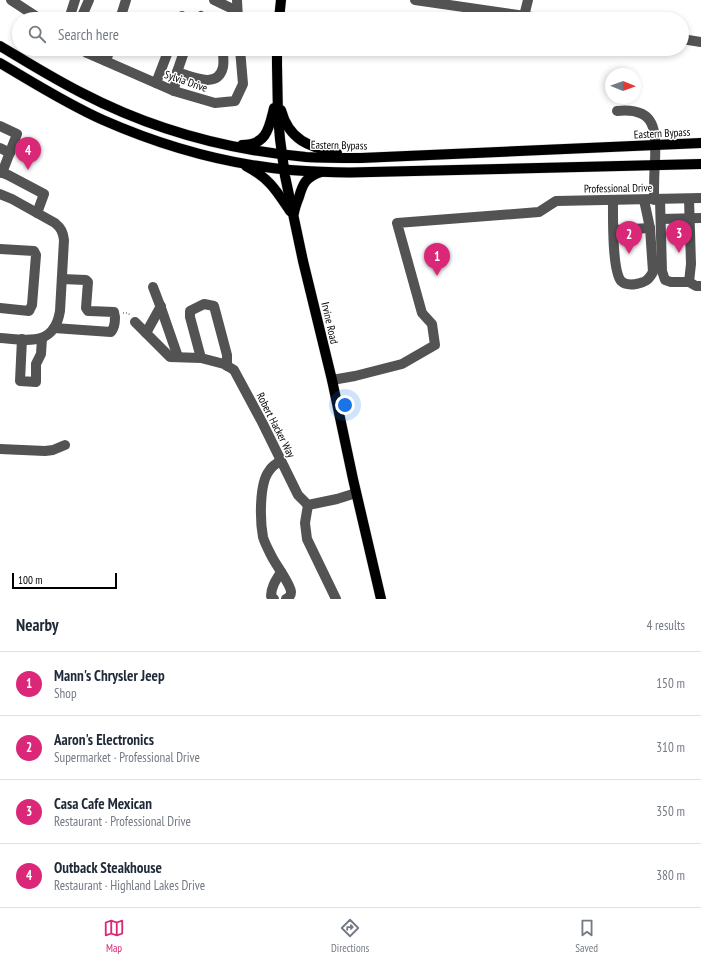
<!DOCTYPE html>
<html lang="en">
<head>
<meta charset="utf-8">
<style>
	body { margin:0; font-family:"PT Sans Narrow",sans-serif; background:#f2f2f3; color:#1f2937 }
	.compass { position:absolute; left:605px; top:68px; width:36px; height:36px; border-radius:50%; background:#fff; box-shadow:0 2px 6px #0003; rotate:91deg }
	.scale { position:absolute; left:12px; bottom:10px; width:105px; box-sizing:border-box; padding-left:4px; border:2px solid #000; border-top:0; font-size:11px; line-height:14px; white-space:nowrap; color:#000; -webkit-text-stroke:3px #fff; paint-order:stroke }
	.you { position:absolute; left:345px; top:405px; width:14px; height:14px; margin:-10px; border:3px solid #fff; border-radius:50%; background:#1a73e8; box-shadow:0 0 0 6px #1a73e833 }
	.badge { display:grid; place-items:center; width:26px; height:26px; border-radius:50%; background:#db2777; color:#fff; font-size:13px; font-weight:700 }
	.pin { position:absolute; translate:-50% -33px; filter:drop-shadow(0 1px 2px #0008) }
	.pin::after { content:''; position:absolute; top:21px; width:14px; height:12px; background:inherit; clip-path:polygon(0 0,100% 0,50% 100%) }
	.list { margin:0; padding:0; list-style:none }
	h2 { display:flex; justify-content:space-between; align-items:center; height:52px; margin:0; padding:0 16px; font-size:17px }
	h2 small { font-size:13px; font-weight:400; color:#747a83 }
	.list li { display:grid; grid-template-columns:26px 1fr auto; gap:12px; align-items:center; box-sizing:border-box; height:64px; padding:0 16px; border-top:1px solid #e0e1e3 }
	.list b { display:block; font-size:15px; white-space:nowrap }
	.list p { margin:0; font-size:13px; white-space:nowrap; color:#747a83 }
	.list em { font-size:13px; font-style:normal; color:#747a83 }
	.icon { flex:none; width:22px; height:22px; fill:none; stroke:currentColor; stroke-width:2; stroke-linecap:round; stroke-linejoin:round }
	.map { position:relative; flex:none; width:701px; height:599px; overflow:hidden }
	.search { position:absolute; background:#fff; box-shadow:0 2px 6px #0003; left:12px; right:12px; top:12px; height:44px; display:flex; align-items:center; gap:10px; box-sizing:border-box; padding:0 14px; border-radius:22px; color:#747a83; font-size:15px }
	.sheet { height:308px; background:#fff }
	nav { display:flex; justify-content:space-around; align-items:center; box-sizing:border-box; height:56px; border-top:1px solid #e0e1e3; background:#fff; font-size:11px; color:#747a83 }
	nav a { display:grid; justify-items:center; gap:2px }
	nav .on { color:#db2777 }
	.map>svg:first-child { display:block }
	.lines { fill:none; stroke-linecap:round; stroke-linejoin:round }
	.major-casing { stroke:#dbdbdb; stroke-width:11 }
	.path { stroke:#757575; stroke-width:1.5; stroke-dasharray:1 2; stroke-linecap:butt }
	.minor { stroke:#535353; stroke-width:10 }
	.major { stroke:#000; stroke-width:10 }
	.labels { text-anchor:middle; stroke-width:3; stroke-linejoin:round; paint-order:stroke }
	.street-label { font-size:11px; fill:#000; stroke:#fff }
</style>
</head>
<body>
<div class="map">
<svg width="701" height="599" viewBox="0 0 701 599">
	<rect width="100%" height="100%" fill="#fff"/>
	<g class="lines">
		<g class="major-casing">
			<g id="major">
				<polyline points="279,19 281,0"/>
				<path d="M0,46C27,62 54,79 82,93C151,129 228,150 306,157C324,158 342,158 361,158L701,143"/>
				<polyline points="277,49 277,65 278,116 280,139 285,176 303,261 332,380 353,479 381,599"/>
				<path d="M0,63C34,83 67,104 103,120C162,146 226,164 290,170C317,172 344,173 371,172L701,164"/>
				<path d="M281,110C289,140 309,147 337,153"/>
				<path d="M242,145C267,145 269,128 274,108"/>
				<path d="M246,166C269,178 276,190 290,211"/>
				<path d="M294,213C295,207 297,202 299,197C303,183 306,177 321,172"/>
			</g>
		</g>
		<polyline class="path" points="123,313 128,313 130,315"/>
		<g class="minor">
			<polyline points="11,0 40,19"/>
			<polyline points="214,0 237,11"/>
			<polyline points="237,0 238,19"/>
			<polyline points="415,0 546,19"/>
			<polyline points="524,16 528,0"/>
			<polyline points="69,19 75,0"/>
			<polyline points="84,19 82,16 89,0"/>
			<polyline points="120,19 126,0"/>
			<polyline points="181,19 182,16"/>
			<polyline points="198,19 201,16 206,19"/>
			<polyline points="682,39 701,42"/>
			<polyline points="82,49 87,53 174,91 215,103 235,101 243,84 240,49"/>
			<polyline points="106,61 110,49"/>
			<path d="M177,72C191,76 218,90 223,67C224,62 223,56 223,51"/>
			<polyline points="156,83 169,49"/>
			<polyline points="174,91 177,72 185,49"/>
			<path d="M617,111C657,107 656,131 655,162C654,174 654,187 654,200"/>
			<polyline points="0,126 17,134 2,173"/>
			<polyline points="0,148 10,153"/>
			<polyline points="0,172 8,175 44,194 37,213"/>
			<path d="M0,194L12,199L55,223C61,228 63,232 64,240L60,311C54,347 28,340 0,338"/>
			<path d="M613,200C613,216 612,270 621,281C625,285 630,285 636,284C645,282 648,281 653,272L650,228L644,200"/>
			<polyline points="660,200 662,271 665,280 671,282 689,282 691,264 689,199"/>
			<polyline points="661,219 701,218"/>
			<polyline points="614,230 650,228"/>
			<polyline points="0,249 34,251 36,255 32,305 29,311 0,308"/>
			<polyline points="689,282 696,286 701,286"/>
			<polyline points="153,287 161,308 178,357"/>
			<polyline points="135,322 170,357 201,358 224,364 234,370 262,422 298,495 308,505 337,499 356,493"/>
			<path d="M54,328L111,332C115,327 116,318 114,312L90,311H88L86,308L88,282L86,280L62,279"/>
			<polyline points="146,333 161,306"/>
			<polyline points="22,339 20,381 36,382 36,364 41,354 42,338"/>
			<polyline points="201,358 190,317 190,311 204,304 214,306 227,355 227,366"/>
			<polyline points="332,380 355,376 402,364 435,345 432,324 422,313 397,223 539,212 556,201 701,198"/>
			<polyline points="0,449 45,451 53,450 65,445"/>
			<path d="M281,461C277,463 272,466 269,471C259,484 260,521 263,537C265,544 269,551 272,557C276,565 291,585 291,592C291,596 289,597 286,599"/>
			<polyline points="308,505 305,523 307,539 336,599"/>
			<path d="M274,599L271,596C271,587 276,580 281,572"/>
		</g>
		<use href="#major" class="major"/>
	</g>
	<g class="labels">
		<g class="street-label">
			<text transform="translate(186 81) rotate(19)" y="4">Sylvia Drive</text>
			<text transform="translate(662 133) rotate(-3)" y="4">Eastern Bypass</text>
			<text transform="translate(339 145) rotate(1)" y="4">Eastern Bypass</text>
			<text transform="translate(618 188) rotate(-1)" y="4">Professional Drive</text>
			<text transform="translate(330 323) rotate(77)" y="4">Irvine Road</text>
			<text transform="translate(276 425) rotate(63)" y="4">Robert Hacker Way</text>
		</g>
	</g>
</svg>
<svg class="compass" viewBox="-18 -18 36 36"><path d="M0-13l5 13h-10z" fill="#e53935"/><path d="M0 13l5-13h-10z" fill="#747a83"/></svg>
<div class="scale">100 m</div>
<div class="you"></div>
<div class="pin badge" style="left:437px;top:276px">1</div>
<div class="pin badge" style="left:629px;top:254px">2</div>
<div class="pin badge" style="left:679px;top:253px">3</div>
<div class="pin badge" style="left:28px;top:170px">4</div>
<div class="search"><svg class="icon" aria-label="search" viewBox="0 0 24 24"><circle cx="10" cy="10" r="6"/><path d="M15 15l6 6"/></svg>Search here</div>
</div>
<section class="sheet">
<h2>Nearby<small>4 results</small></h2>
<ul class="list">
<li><span class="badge">1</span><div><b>Mann's Chrysler Jeep</b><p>Shop</p></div><em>150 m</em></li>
<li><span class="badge">2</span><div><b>Aaron's Electronics</b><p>Supermarket · Professional Drive</p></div><em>310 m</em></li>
<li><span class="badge">3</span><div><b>Casa Cafe Mexican</b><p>Restaurant · Professional Drive</p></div><em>350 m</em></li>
<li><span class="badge">4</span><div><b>Outback Steakhouse</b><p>Restaurant · Highland Lakes Drive</p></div><em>380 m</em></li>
</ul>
</section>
<nav>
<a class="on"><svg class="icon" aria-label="map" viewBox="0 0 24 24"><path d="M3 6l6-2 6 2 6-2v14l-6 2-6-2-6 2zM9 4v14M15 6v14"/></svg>Map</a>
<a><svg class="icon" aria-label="directions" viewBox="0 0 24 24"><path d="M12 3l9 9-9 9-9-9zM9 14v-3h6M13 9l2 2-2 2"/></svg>Directions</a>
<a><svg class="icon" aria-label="saved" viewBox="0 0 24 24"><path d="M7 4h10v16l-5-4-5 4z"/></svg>Saved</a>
</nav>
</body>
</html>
